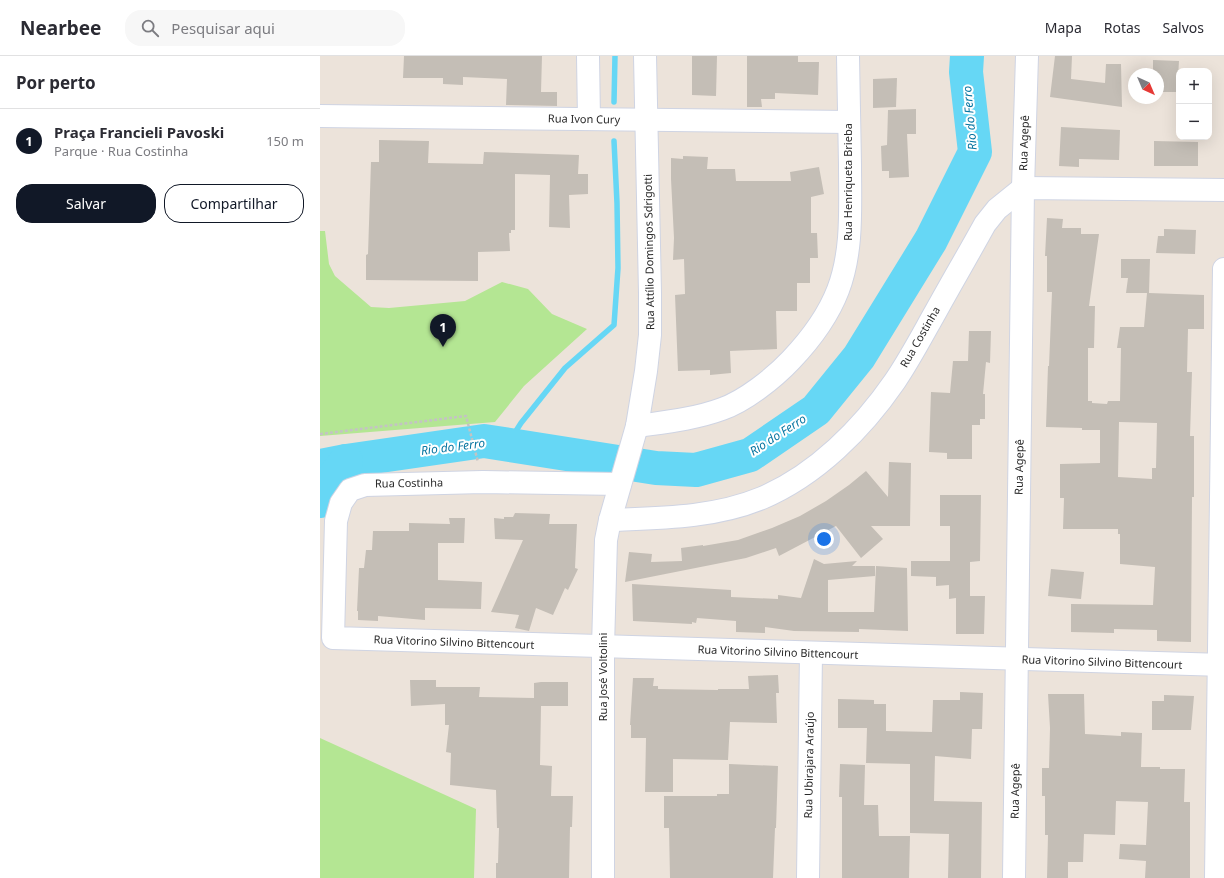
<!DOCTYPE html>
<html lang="pt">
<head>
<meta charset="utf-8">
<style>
	body { margin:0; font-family:"Noto Sans",sans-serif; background:#f7f7f7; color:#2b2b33 }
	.controls { position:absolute; right:12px; top:12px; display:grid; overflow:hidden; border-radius:8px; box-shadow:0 4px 16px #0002 }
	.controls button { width:36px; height:36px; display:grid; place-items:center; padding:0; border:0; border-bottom:1px solid #e1e1e2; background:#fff; color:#2b2b33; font:20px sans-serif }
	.compass { position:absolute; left:808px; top:12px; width:36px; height:36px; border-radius:50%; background:#fff; box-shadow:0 4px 16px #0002; rotate:136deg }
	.you { position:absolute; left:504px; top:483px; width:14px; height:14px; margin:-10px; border:3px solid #fff; border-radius:50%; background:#1a73e8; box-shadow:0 0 0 6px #1a73e833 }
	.badge { display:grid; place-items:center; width:26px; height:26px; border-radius:50%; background:#111827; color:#fff; font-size:13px; font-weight:700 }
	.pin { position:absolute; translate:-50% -33px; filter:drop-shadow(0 1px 2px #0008) }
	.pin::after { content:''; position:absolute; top:21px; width:14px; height:12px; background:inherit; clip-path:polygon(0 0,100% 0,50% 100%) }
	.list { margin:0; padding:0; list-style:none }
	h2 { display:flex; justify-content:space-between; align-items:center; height:52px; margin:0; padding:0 16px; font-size:17px }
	h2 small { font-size:13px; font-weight:400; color:#7c7c81 }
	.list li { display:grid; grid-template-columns:26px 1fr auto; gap:12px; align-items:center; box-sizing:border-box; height:64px; padding:0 16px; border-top:1px solid #e1e1e2 }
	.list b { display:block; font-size:15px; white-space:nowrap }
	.list p { margin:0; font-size:13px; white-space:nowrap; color:#7c7c81 }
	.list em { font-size:13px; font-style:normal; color:#7c7c81 }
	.actions { display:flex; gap:8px; padding:12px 16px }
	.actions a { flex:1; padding:9px 0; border:1px solid #111827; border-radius:16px; text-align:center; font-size:14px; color:#111827 }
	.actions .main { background:#111827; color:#fff }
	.icon { flex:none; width:22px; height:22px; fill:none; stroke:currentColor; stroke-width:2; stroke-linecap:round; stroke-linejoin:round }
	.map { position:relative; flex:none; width:904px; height:822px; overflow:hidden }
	header { display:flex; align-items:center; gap:24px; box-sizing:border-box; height:56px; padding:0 20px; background:#fff; border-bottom:1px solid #e1e1e2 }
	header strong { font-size:19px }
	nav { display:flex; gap:22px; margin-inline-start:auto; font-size:14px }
	.search { width:280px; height:36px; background:#f7f7f7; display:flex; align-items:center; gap:10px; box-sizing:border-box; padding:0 14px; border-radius:16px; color:#7c7c81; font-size:15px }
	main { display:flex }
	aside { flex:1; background:#fff }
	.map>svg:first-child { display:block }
	.green { fill:#b4e693 }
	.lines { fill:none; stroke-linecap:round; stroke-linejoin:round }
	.stream { stroke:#66d7f5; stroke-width:5.5 }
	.river { stroke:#66d7f5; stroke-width:34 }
	.building { fill:#c4beb6; fill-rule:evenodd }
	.minor-casing { stroke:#cfd4e3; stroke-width:24 }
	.path { stroke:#c3c3c3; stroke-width:2.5; stroke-dasharray:3 2; stroke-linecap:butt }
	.minor { stroke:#fff; stroke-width:22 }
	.labels { text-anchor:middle; stroke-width:4; stroke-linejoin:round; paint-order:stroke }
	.street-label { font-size:11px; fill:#292929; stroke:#fff }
	.water-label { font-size:12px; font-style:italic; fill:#0674a0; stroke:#fff }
</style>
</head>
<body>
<header>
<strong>Nearbee</strong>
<div class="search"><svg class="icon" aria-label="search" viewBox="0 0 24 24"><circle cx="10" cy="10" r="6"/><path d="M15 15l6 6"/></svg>Pesquisar aqui</div>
<nav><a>Mapa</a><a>Rotas</a><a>Salvos</a></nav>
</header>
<main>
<aside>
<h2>Por perto<small></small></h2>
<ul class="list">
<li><span class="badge">1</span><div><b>Praça Francieli Pavoski</b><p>Parque · Rua Costinha</p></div><em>150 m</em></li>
</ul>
<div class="actions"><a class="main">Salvar</a><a>Compartilhar</a></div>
</aside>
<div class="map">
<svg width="904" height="822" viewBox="0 0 904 822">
	<rect width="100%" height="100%" fill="#ece3da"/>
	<g class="green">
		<polygon points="0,175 5,175 9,208 15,220 51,251 69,252 145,245 182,226 208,233 232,258 267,273 204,330 175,366 0,380"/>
		<polygon points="0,682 156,753 154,822 0,822"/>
	</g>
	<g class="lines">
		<g class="stream">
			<polyline points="294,46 295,0"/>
			<polyline points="187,389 201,367 245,312 294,269 298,212 297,147 294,85"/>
		</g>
		<g class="river">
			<polyline points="0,410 26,405 164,385 336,412 376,414 430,399 496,354 539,301 611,184 655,96 646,16 647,0"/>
			<polyline points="0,445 3,436 26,405"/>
		</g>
	</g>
	<g class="building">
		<polygon points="84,0 222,0 221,36 237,36 237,50 186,49 187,23 143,21 143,29 123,28 123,22 83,22"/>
		<polygon points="372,0 397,0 396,40 372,39"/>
		<polygon points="427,0 478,0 478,6 499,6 498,39 455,37 455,43 441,43 442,51 427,51"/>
		<polygon points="735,0 752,0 751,23 785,27 786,8 801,8 802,51 730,41"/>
		<polygon points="833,4 859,5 857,36 838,36 838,18 833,18"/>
		<polygon points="577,22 576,51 553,52 553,23"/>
		<polygon points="596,53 596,78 587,78 589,121 569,122 569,115 562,115 561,90 567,89 568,54"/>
		<polygon points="741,71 800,74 799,104 759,103 759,111 739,110"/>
		<polygon points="59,84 109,85 108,107 163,108 164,96 259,99 258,118 268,118 268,138 249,139 250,172 229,171 230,119 195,118 195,174 191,174 191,177 189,177 190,195 158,196 158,225 46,224 46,199 48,198 51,106 59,106"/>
		<polygon points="834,85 878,86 878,110 834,110"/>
		<polygon points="363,100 388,101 387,113 415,113 416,125 471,125 470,116 499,111 504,138 491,141 491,177 497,177 498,202 490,202 490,227 477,227 477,255 456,255 457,293 410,295 411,317 390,319 390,314 358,315 355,239 365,238 364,203 353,204 354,182 351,123 351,102 363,103"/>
		<path d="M727,162L743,163L742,172H761V178H779L769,250H775L774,292H768V345H772V347L787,348L788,345H800L801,292H797L800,271H824L827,237H806L808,222H801V203H830L829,237L884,239V273H868L867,316H872L870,380H874V441H872L871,586L837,585V574L794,573V577L751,576V548L833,549L835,511L800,508V478H798V473H743L744,442H740V408L780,407V374H762V372L726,371L728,310H729L732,236H727V200H725ZM799,366L837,367L836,412H832V423L798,421Z"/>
		<polygon points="844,173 876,174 875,198 836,197 838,180 844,180"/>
		<polygon points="649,275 671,275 670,307 666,306 663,338 665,338 665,363 660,363 660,369 652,369 652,403 627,403 627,397 609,396 611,336 630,337 633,305 648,305"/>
		<polygon points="569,406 591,407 590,470 551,470 563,483 541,502 516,470 459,500 456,492 426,502 305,526 309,496 332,498 331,506 362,505 361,492 383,489 383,490 418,484 452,472 480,460 506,445 529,429 546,415 568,441"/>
		<polygon points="620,439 661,439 660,505 650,506 650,540 665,540 664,578 636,578 636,542 629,543 629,529 616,530 616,521 591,520 591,505 630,505 630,470 620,470"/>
		<polygon points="195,457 230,458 229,468 257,468 255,512 258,513 248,534 245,532 233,559 216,552 209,575 195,572 199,559 171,556 203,484 175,483 174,462 184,463 184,461 193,461"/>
		<polygon points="129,462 145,462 144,487 118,487 118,524 162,526 161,553 105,552 105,564 58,560 58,565 38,564 38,555 37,555 39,512 44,512 46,494 52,494 53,475 89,475 89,467 130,468"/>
		<polygon points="494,503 504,508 537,505 532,510 555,510 555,520 508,524 508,556 554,556 556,510 587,512 588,575 539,573 539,576 474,575 445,571 445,577 416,576 416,565 377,562 376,567 372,566 372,568 313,565 312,528 411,534 411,541 458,543 458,539 481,542"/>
		<polygon points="731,513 764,516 761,543 728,540"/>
		<polygon points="458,619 459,637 456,637 457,667 410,666 408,704 353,703 353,736 325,736 326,682 311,682 311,669 310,669 313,622 334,622 333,630 338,630 338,633 398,634 398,633 429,633 428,620"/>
		<polygon points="90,624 116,624 116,631 160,631 159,641 214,642 214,627 221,626 248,626 248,650 221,650 220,709 232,710 231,740 253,740 252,771 250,771 249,822 176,822 176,807 178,807 179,772 177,772 176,734 130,729 131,697 126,696 129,669 125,669 125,648 91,650"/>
		<polygon points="640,636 663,637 662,673 652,673 651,703 615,700 614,745 662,746 661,822 628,822 629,778 590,777 590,708 546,707 547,672 518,672 518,643 554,644 554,648 566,648 566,675 612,676 613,644 640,644"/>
		<polygon points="728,638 764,638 765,678 801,680 801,676 822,677 821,711 840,711 840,713 865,713 864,746 870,746 870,822 825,822 826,805 799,803 800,788 826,789 828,746 796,745 795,779 764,778 763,806 748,806 748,822 727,822 728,779 725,779 725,740 722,740 722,712 729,712 730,672"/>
		<polygon points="844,639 874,640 871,674 832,674 832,645 844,645"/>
		<polygon points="409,708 458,710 456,772 455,772 453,822 350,822 349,772 344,772 344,740 397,740 397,738 409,738"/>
		<polygon points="520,708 545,709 544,749 558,749 559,780 590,780 589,822 522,822 522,741 519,741"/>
	</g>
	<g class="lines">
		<g class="minor-casing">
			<g id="minor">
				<polyline points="268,0 269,63"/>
				<polyline points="0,60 529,66"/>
				<path d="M317,370C345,366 375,363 402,353C425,345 454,322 471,304C490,284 508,260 518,234C533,195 530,151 530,109C529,73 529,36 528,0"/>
				<polyline points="300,428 163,426 45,429 30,434 21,447 16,465 13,582 904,609"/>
				<path d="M290,464C341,462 394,462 442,442C496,419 542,373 575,325C590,303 603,278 616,255C632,226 649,197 665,168L677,153L703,132L904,134"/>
				<polyline points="283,822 283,591 286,484 290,464 317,370 326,315 330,279 330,237 325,0"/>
				<polyline points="488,822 491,597"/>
				<polyline points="694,822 703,132 707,0"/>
				<polyline points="896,822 904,213"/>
			</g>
		</g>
		<polyline class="path" points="0,378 146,360 158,406"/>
		<use href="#minor" class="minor"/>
	</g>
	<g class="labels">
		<g class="street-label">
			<text transform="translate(264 63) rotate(1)" y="4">Rua Ivon Cury</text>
			<text transform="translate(704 87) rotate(-88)" y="4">Rua Agepê</text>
			<text transform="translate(528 126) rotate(-90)" y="4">Rua Henriqueta Brieba</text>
			<text transform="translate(329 196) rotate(-91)" y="4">Rua Attílio Domingos Sdrigotti</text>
			<text transform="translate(600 281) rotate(-60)" y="4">Rua Costinha</text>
			<text transform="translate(699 411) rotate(-89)" y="4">Rua Agepê</text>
			<text transform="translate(89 427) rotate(-1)" y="4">Rua Costinha</text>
			<text transform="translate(134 586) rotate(2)" y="4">Rua Vitorino Silvino Bittencourt</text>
			<text transform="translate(458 596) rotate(2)" y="4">Rua Vitorino Silvino Bittencourt</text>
			<text transform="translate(782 606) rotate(2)" y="4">Rua Vitorino Silvino Bittencourt</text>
			<text transform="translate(283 621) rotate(-90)" y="4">Rua José Voltolini</text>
			<text transform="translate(489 709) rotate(-89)" y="4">Rua Ubirajara Araújo</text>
			<text transform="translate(695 735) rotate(-89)" y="4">Rua Agepê</text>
		</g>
		<g class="water-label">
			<text transform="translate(650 62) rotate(-95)" y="4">Rio do Ferro</text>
			<text transform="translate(458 379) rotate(-33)" y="4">Rio do Ferro</text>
			<text transform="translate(133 391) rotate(-7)" y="4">Rio do Ferro</text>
		</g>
	</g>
</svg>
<div class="controls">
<button>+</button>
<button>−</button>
</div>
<svg class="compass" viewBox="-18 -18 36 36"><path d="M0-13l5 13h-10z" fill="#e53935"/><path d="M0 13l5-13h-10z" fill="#7c7c81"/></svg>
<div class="you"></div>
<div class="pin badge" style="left:123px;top:291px">1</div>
</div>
</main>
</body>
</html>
